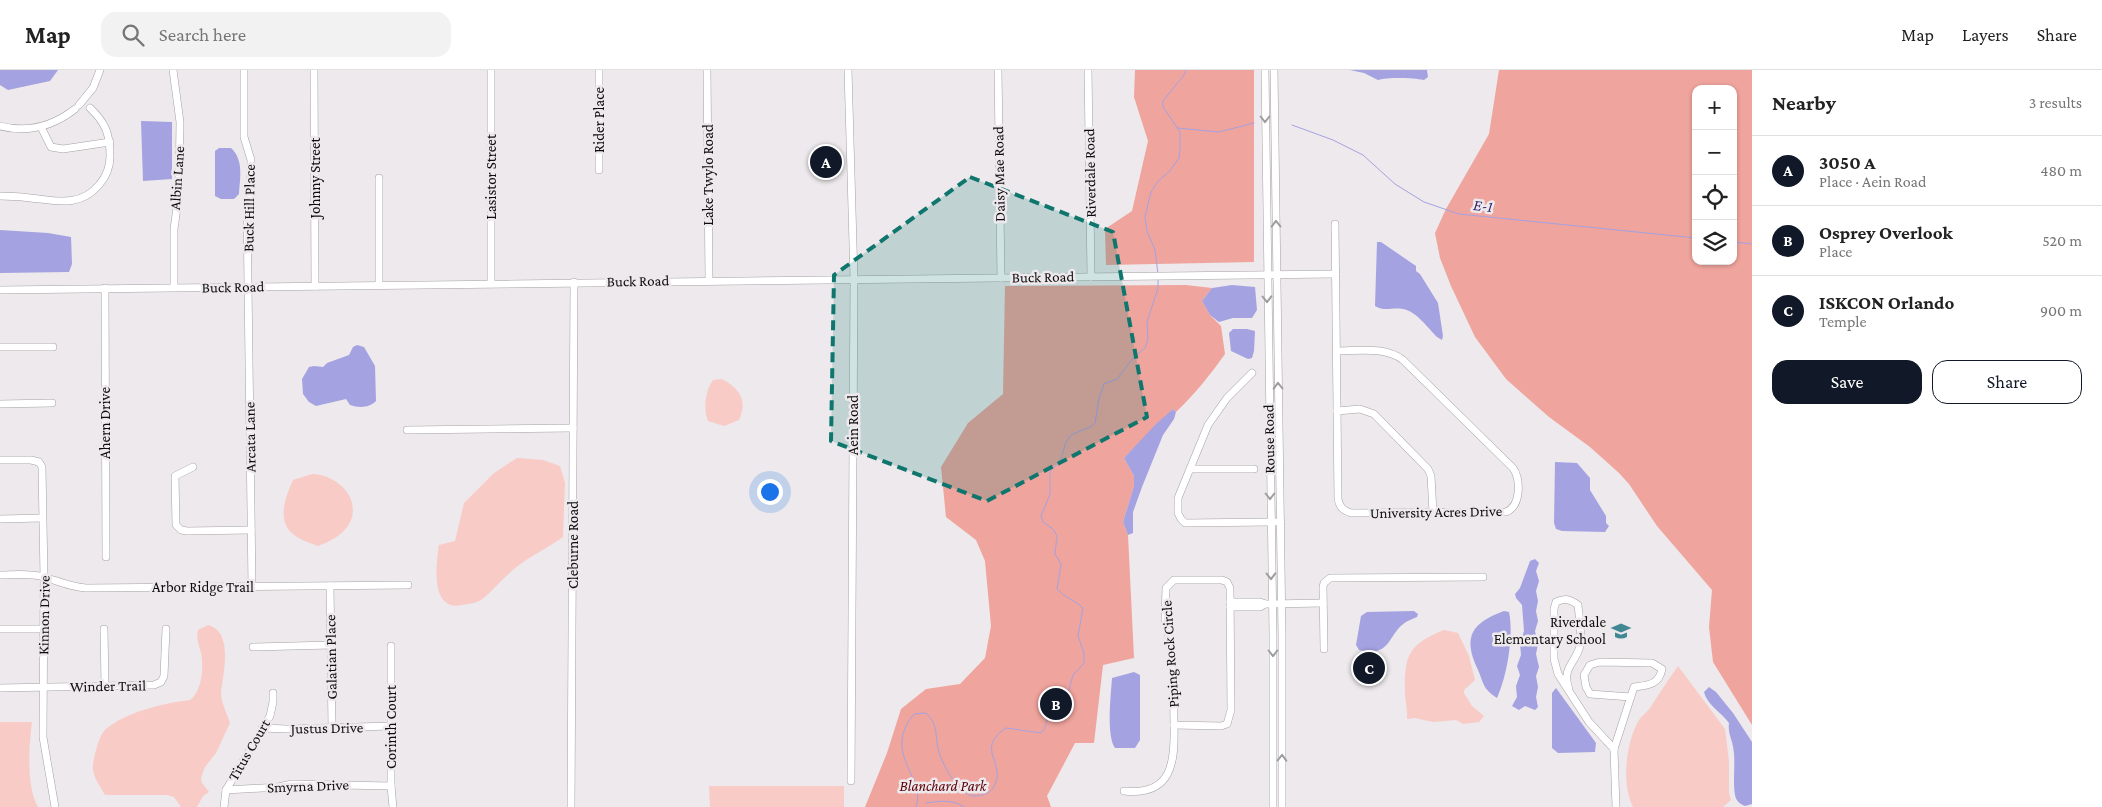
<!DOCTYPE html>
<html lang="en">
<head>
<meta charset="utf-8">
<style>
	body { margin:0; font-family:"Crimson Pro",serif; background:#f2f2f2; color:#222 }
	.controls { position:absolute; right:15px; top:15px; display:grid; overflow:hidden; border-radius:10px; box-shadow:0 1px 4px #0004 }
	.controls button { width:45px; height:45px; display:grid; place-items:center; padding:0; border:0; border-bottom:1px solid #e0e0e0; background:#fff; color:#222; font:25px sans-serif }
	.you { position:absolute; left:769px; top:421px; width:18px; height:18px; margin:-12px; border:4px solid #fff; border-radius:50%; background:#1a73e8; box-shadow:0 0 0 8px #1a73e833 }
	.badge { display:grid; place-items:center; width:32px; height:32px; border-radius:50%; background:#111827; color:#fff; font-size:16px; font-weight:700 }
	.pin { position:absolute; translate:-50% -50%; border:2px solid #fff; box-shadow:0 1px 5px #0006 }
	.list { margin:0; padding:0; list-style:none }
	h2 { display:flex; justify-content:space-between; align-items:center; height:65px; margin:0; padding:0 20px; font-size:21px }
	h2 small { font-size:16px; font-weight:400; color:#767676 }
	.list li { display:grid; grid-template-columns:32px 1fr auto; gap:15px; align-items:center; box-sizing:border-box; height:70px; padding:0 20px; border-top:1px solid #e0e0e0 }
	.list b { display:block; font-size:19px; white-space:nowrap }
	.list p { margin:0; font-size:16px; white-space:nowrap; color:#767676 }
	.list em { font-size:16px; font-style:normal; color:#767676 }
	.actions { display:flex; gap:10px; padding:15px 20px }
	.actions a { flex:1; padding:11px 0; border:1px solid #111827; border-radius:15px; text-align:center; font-size:18px; color:#111827 }
	.actions .main { background:#111827; color:#fff }
	.icon { flex:none; width:28px; height:28px; fill:none; stroke:currentColor; stroke-width:2; stroke-linecap:round; stroke-linejoin:round }
	.map { position:relative; flex:none; width:1752px; height:737px; overflow:hidden }
	header { display:flex; align-items:center; gap:30px; box-sizing:border-box; height:70px; padding:0 25px; background:#fff; border-bottom:1px solid #e0e0e0 }
	header strong { font-size:24px }
	nav { display:flex; gap:28px; margin-inline-start:auto; font-size:18px }
	.search { width:350px; height:45px; background:#f2f2f2; display:flex; align-items:center; gap:12px; box-sizing:border-box; padding:0 18px; border-radius:15px; color:#767676; font-size:19px }
	main { display:flex }
	aside { flex:1; background:#fff }
	.map>svg:first-child { display:block }
	.green { fill:#f9cbc6 }
	.forest { fill:#efa49d; fill-rule:evenodd }
	.water { fill:#a4a2e1 }
	.lines { fill:none; stroke-linecap:round; stroke-linejoin:round }
	.stream { stroke:#a4a2e1; stroke-width:1 }
	.minor-casing { stroke:#a5a1a4; stroke-width:8 }
	.minor { stroke:#fff; stroke-width:7 }
	.oneway { stroke:#9f9e9f }
	.marked { fill:#0f766e; fill-opacity:0.2; stroke:#0f766e; stroke-width:4; stroke-dasharray:10 6; stroke-linejoin:round }
	.labels { text-anchor:middle; stroke-width:5; stroke-linejoin:round; paint-order:stroke }
	.street-label { font-size:15px; fill:#0f0d0e; stroke:#ede9ec }
	.poi-label { font-size:15px; fill:#0f0d0e; stroke:#ede9ec; text-anchor:end }
	.park-label { font-size:15px; font-style:italic; fill:#5a0007; stroke:#ede9ec }
	.water-label { font-size:16px; font-style:italic; fill:#30226a; stroke:#ede9ec }
</style>
</head>
<body>
<header>
<strong>Map</strong>
<div class="search"><svg class="icon" aria-label="search" viewBox="0 0 24 24"><circle cx="10" cy="10" r="6"/><path d="M15 15l6 6"/></svg>Search here</div>
<nav><a>Map</a><a>Layers</a><a>Share</a></nav>
</header>
<main>
<div class="map">
<svg width="1752" height="737" viewBox="0 0 1752 737">
	<rect width="100%" height="100%" fill="#ede9ec"/>
	<g class="green">
		<path d="M722,309C739,318 748,330 739,350L724,356L708,351C703,339 705,321 713,310Z"/>
		<path d="M517,388L543,390L560,396L565,413L563,467C549,477 532,485 518,496C504,506 494,520 481,530C476,533 468,534 462,535C430,542 436,494 439,475L455,471L464,433L494,403Z"/>
		<path d="M312,404C333,404 358,423 352,447C348,462 332,471 318,476C311,473 303,471 297,467C275,454 285,428 293,410Z"/>
		<path d="M208,555C234,562 223,603 221,623C221,632 227,644 230,653L216,683L205,697L201,708L202,713L209,722L203,726L197,737H181L174,727L167,725H105C101,718 94,708 93,700C92,692 99,665 105,660C125,642 164,633 190,630C202,621 204,597 201,583C199,574 196,569 198,560Z"/>
		<path d="M1444,560L1458,563L1469,586L1475,610L1464,620V623L1472,636L1484,646L1479,652L1463,654L1456,650L1433,652L1415,648L1407,649C1408,640 1405,631 1405,622C1404,585 1409,574 1444,560Z"/>
		<path d="M1678,596L1725,659L1729,691V723L1731,730L1723,737H1633C1621,714 1626,672 1639,650C1642,646 1647,642 1650,638C1659,624 1668,610 1678,596Z"/>
		<path d="M0,652H32C29,675 26,717 38,737H0Z"/>
		<polygon points="709,716 844,716 844,737 710,737"/>
	</g>
	<g class="forest">
		<polygon points="1135,0 1254,0 1254,192 1106,195 1105,159 1132,141 1148,71 1134,27"/>
		<path d="M1499,0H1752V655L1713,592L1709,557L1712,520L1657,456L1629,414L1619,403L1590,377L1549,347L1506,309L1475,267L1451,216L1440,188L1435,163L1446,139L1489,64ZM1696,19H1733V191H1696Z"/>
		<path d="M1186,215L1212,218L1202,231L1210,245L1221,256L1225,284C1210,305 1195,324 1176,342L1173,339L1124,388L1134,406V416L1123,452L1128,465L1134,588L1103,595L1094,673H1075L1047,726L1051,737H865L887,683L901,639L926,619L960,614L985,588L991,556L985,491L976,470L946,447L941,397L968,353L1003,324L1005,216Z"/>
	</g>
	<g class="water">
		<polygon points="0,0 58,0 50,11 8,20 0,15"/>
		<path d="M1350,0H1427L1428,7L1424,10C1413,8 1389,7 1378,10L1364,3Z"/>
		<polygon points="141,51 172,52 172,109 143,111"/>
		<path d="M219,78H231C244,90 240,108 239,124L234,129H221L215,126V81Z"/>
		<polygon points="0,160 48,163 71,167 72,194 69,202 0,203"/>
		<path d="M1377,172H1381L1416,196V201L1420,204L1438,233L1443,266L1442,270L1437,267C1428,258 1416,241 1403,239C1392,237 1385,242 1375,236Z"/>
		<polygon points="1232,215 1255,217 1257,240 1252,248 1233,248 1219,252 1210,245 1202,231 1212,218"/>
		<polygon points="1233,259 1247,259 1255,261 1254,281 1252,288 1248,289 1231,281 1229,263"/>
		<path d="M357,275L364,277L375,296L376,331C369,338 359,338 350,335L346,329L316,336L309,332L303,324L302,309L309,297L314,296L323,297L327,293L349,285L353,277Z"/>
		<polygon points="1173,339 1176,342 1174,349 1163,365 1142,417 1133,442 1133,463 1128,465 1123,452 1134,416 1134,406 1124,388 1156,354"/>
		<polygon points="1555,392 1577,393 1590,408 1590,420 1606,446 1606,453 1609,456 1605,462 1562,461 1556,459 1554,453"/>
		<polygon points="1535,489 1539,493 1536,501 1539,511 1536,521 1538,531 1536,541 1538,551 1535,561 1538,574 1536,584 1539,597 1536,606 1538,617 1536,627 1538,637 1535,640 1525,636 1519,640 1512,636 1517,627 1516,616 1520,605 1517,596 1521,585 1520,574 1524,561 1522,535 1516,528 1515,524 1520,518 1530,491"/>
		<path d="M1414,541L1418,544L1417,547C1413,549 1409,550 1406,552C1387,564 1392,588 1359,580L1356,575L1361,546L1367,542Z"/>
		<path d="M1504,541L1509,542C1514,566 1507,606 1497,628C1483,619 1484,614 1478,600C1462,566 1472,553 1504,541Z"/>
		<path d="M1134,602L1140,605V670L1135,678H1115C1106,665 1111,624 1112,608Z"/>
		<path d="M1709,617L1716,622L1733,643L1752,672V734L1745,736C1740,734 1736,731 1735,725C1732,708 1737,690 1732,672C1730,665 1728,661 1729,653C1721,642 1707,635 1704,622Z"/>
		<polygon points="1556,618 1596,673 1595,682 1558,683 1552,678 1552,623"/>
	</g>
	<g class="lines">
		<g class="stream">
			<polyline points="1292,55 1333,70 1363,85 1395,114 1424,132 1459,144 1696,168"/>
			<polyline points="1177,58 1219,62 1254,53"/>
			<polyline points="1733,172 1752,174"/>
			<polyline points="1158,204 1155,180 1147,161 1145,147 1151,122 1158,111 1170,101 1179,88 1180,80 1180,62 1163,37 1163,31 1184,5 1186,0"/>
			<path d="M926,733C940,731 952,729 964,737"/>
			<path d="M916,737C927,707 881,684 914,644L926,643C938,654 935,664 938,678C941,693 959,727 976,726C983,725 989,724 993,718C1009,694 973,680 1006,658L1041,663C1050,655 1045,640 1053,632C1057,628 1063,626 1068,623L1073,605L1084,593V583L1078,566L1083,538C1075,530 1065,528 1057,519L1061,494L1055,484L1057,466L1053,459L1043,452L1041,446L1050,424V401L1060,392L1066,372L1071,365L1092,356L1095,353L1099,328L1104,314L1117,309L1133,288L1145,278L1148,270L1147,252L1158,218V208"/>
		</g>
		<g class="minor-casing">
			<g id="minor">
				<polyline points="173,0 180,52 179,123 174,159 174,217"/>
				<polyline points="244,0 244,67 251,90 250,126 247,139 252,517"/>
				<polyline points="314,0 315,216"/>
				<polyline points="599,0 599,100"/>
				<polyline points="707,0 709,211"/>
				<polyline points="848,0 854,209 851,711"/>
				<polyline points="998,0 1001,208"/>
				<polyline points="1088,0 1091,207"/>
				<polyline points="1265,0 1273,566 1273,737"/>
				<polyline points="1274,0 1282,566 1282,737"/>
				<polyline points="79,35 93,18 100,0"/>
				<path d="M0,56C27,63 53,56 75,39"/>
				<polyline points="41,57 51,77 63,79 110,72"/>
				<polyline points="379,108 379,215"/>
				<path d="M0,126C13,126 26,127 39,129C62,132 82,135 99,115C106,107 110,97 110,86C110,65 106,53 90,38"/>
				<path d="M1335,154L1338,429C1340,438 1343,440 1351,443L1506,442C1521,436 1521,410 1513,398L1403,290C1385,276 1358,281 1337,281"/>
				<polyline points="491,213 491,0"/>
				<polyline points="105,218 106,487"/>
				<polyline points="0,220 1336,204"/>
				<polyline points="0,277 53,277"/>
				<polyline points="1252,303 1227,328 1208,355 1178,428 1178,443 1181,449 1185,453 1281,452"/>
				<polyline points="0,334 52,333"/>
				<polyline points="1337,341 1360,339 1374,344 1428,399 1431,406 1433,443"/>
				<polyline points="407,360 573,358"/>
				<polyline points="0,390 31,390 39,392 42,397 44,507 43,667 55,737"/>
				<polyline points="193,397 175,406 176,455 181,460 187,461 251,460"/>
				<polyline points="1190,399 1254,399"/>
				<polyline points="0,449 42,448"/>
				<path d="M0,505C14,505 30,503 44,507C58,511 70,517 86,518L408,515"/>
				<polygon points="1174,510 1222,510 1227,512 1230,518 1231,640 1227,654 1221,656 1174,655 1173,585 1165,549 1166,518"/>
				<polyline points="330,516 332,658"/>
				<polyline points="1230,532 1260,532 1265,534 1323,533"/>
				<polyline points="1230,537 1260,537 1265,534"/>
				<polyline points="0,559 43,559"/>
				<polyline points="104,559 105,615"/>
				<polyline points="391,576 391,716 393,737"/>
				<polyline points="253,577 331,575"/>
				<polyline points="1324,579 1323,517 1324,513 1330,508 1483,507"/>
				<polyline points="0,618 154,615 161,612 164,606 166,559"/>
				<path d="M1569,620C1562,598 1573,596 1579,579C1583,569 1579,546 1578,535C1570,529 1565,528 1556,532L1554,539V589L1558,604L1589,652L1614,679"/>
				<polyline points="262,658 287,659 391,656"/>
				<polyline points="226,720 278,717 292,714 391,716"/>
				<path d="M1124,721C1172,726 1175,693 1174,655"/>
				<polyline points="224,737 226,720 270,646 273,632 273,623"/>
				<polyline points="571,737 574,212"/>
				<path d="M1616,737L1614,679L1634,617C1648,615 1659,615 1662,599L1652,593L1600,592L1590,595L1584,605L1586,617L1590,624L1631,627"/>
			</g>
		</g>
		<use href="#minor" class="minor"/>
	</g>
	<defs><path id="oneway-chevron" d="M-2-3.5L2.5 0L-2 3.5" fill="none" stroke-width="1.6" stroke-linecap="round" stroke-linejoin="round" transform="scale(1.25)"/></defs>
	<g class="oneway">
		<use href="#oneway-chevron" transform="translate(1265 49) rotate(90)"/>
		<use href="#oneway-chevron" transform="translate(1276 154) rotate(-91)"/>
		<use href="#oneway-chevron" transform="translate(1267 229) rotate(89)"/>
		<use href="#oneway-chevron" transform="translate(1278 316) rotate(-91)"/>
		<use href="#oneway-chevron" transform="translate(1270 426) rotate(90)"/>
		<use href="#oneway-chevron" transform="translate(1271 506) rotate(89)"/>
		<use href="#oneway-chevron" transform="translate(1273 583) rotate(90)"/>
		<use href="#oneway-chevron" transform="translate(1282 688) rotate(-89)"/>
	</g>
	<path class="marked" d="M970,107L1113,162L1147,347L987,431L831,371L834,205Z"/>
	<defs>
		<g id="school-bare" transform="scale(1.5)"><path d="M0-5L7-2L0 1L-7-2ZM-4 1L0 2.5L4 1V4Q0 6-4 4Z" fill="#428894" stroke="#ede9ec" stroke-width="2.5" paint-order="stroke"/></g>
	</defs>
	<g fill-rule="evenodd">
		<use href="#school-bare" x="1621" y="561"/>
	</g>
	<g class="labels">
		<g class="street-label">
			<text transform="translate(599 50) rotate(-90)" y="5">Rider Place</text>
			<text transform="translate(1090 103) rotate(-91)" y="5">Riverdale Road</text>
			<text transform="translate(999 104) rotate(-91)" y="5">Daisy Mae Road</text>
			<text transform="translate(708 105) rotate(-90)" y="5">Lake Twylo Road</text>
			<text transform="translate(491 107) rotate(-90)" y="5">Lasistor Street</text>
			<text transform="translate(177 108) rotate(-86)" y="5">Albin Lane</text>
			<text transform="translate(315 108) rotate(-90)" y="5">Johnny Street</text>
			<text transform="translate(249 138) rotate(-89)" y="5">Buck Hill Place</text>
			<text transform="translate(1043 207) rotate(-1)" y="5">Buck Road</text>
			<text transform="translate(638 211) rotate(-1)" y="5">Buck Road</text>
			<text transform="translate(233 217) rotate(-1)" y="5">Buck Road</text>
			<text transform="translate(105 353) rotate(-90)" y="5">Ahern Drive</text>
			<text transform="translate(853 355) rotate(-90)" y="5">Aein Road</text>
			<text transform="translate(250 367) rotate(-91)" y="5">Arcata Lane</text>
			<text transform="translate(1269 369) rotate(-91)" y="5">Rouse Road</text>
			<text transform="translate(1436 442) rotate(-1)" y="5">University Acres Drive</text>
			<text transform="translate(573 475) rotate(-90)" y="5">Cleburne Road</text>
			<text x="203" y="522">Arbor Ridge Trail</text>
			<text transform="translate(44 545) rotate(-89)" y="5">Kinnon Drive</text>
			<text transform="translate(1170 584) rotate(-94)" y="5">Piping Rock Circle</text>
			<text transform="translate(331 587) rotate(-91)" y="5">Galatian Place</text>
			<text transform="translate(108 616) rotate(-1)" y="5">Winder Trail</text>
			<text transform="translate(391 657) rotate(-90)" y="5">Corinth Court</text>
			<text transform="translate(327 658) rotate(-1)" y="5">Justus Drive</text>
			<text transform="translate(249 680) rotate(-60)" y="5">Titus Court</text>
			<text transform="translate(308 716) rotate(-2)" y="5">Smyrna Drive</text>
		</g>
		<g class="poi-label">
			<text x="1606" y="557">Riverdale<tspan x="1606" dy="17">Elementary School</tspan></text>
		</g>
		<g class="park-label">
			<text x="943" y="721">Blanchard Park</text>
		</g>
		<g class="water-label">
			<text transform="translate(1483 135) rotate(6)" y="6">E-1</text>
		</g>
	</g>
</svg>
<div class="controls">
<button>+</button>
<button>−</button>
<button><svg class="icon" aria-label="locate" viewBox="0 0 24 24"><circle cx="12" cy="12" r="6"/><path d="M12 2v4M12 18v4M2 12h4M18 12h4"/></svg></button>
<button><svg class="icon" aria-label="layers" viewBox="0 0 24 24"><path d="M12 4l9 5-9 5-9-5zM3 14l9 5 9-5"/></svg></button>
</div>
<div class="you"></div>
<div class="pin badge" style="left:826px;top:92px">A</div>
<div class="pin badge" style="left:1056px;top:634px">B</div>
<div class="pin badge" style="left:1369px;top:598px">C</div>
</div>
<aside>
<h2>Nearby<small>3 results</small></h2>
<ul class="list">
<li><span class="badge">A</span><div><b>3050 A</b><p>Place · Aein Road</p></div><em>480 m</em></li>
<li><span class="badge">B</span><div><b>Osprey Overlook</b><p>Place</p></div><em>520 m</em></li>
<li><span class="badge">C</span><div><b>ISKCON Orlando</b><p>Temple</p></div><em>900 m</em></li>
</ul>
<div class="actions"><a class="main">Save</a><a>Share</a></div>
</aside>
</main>
</body>
</html>
